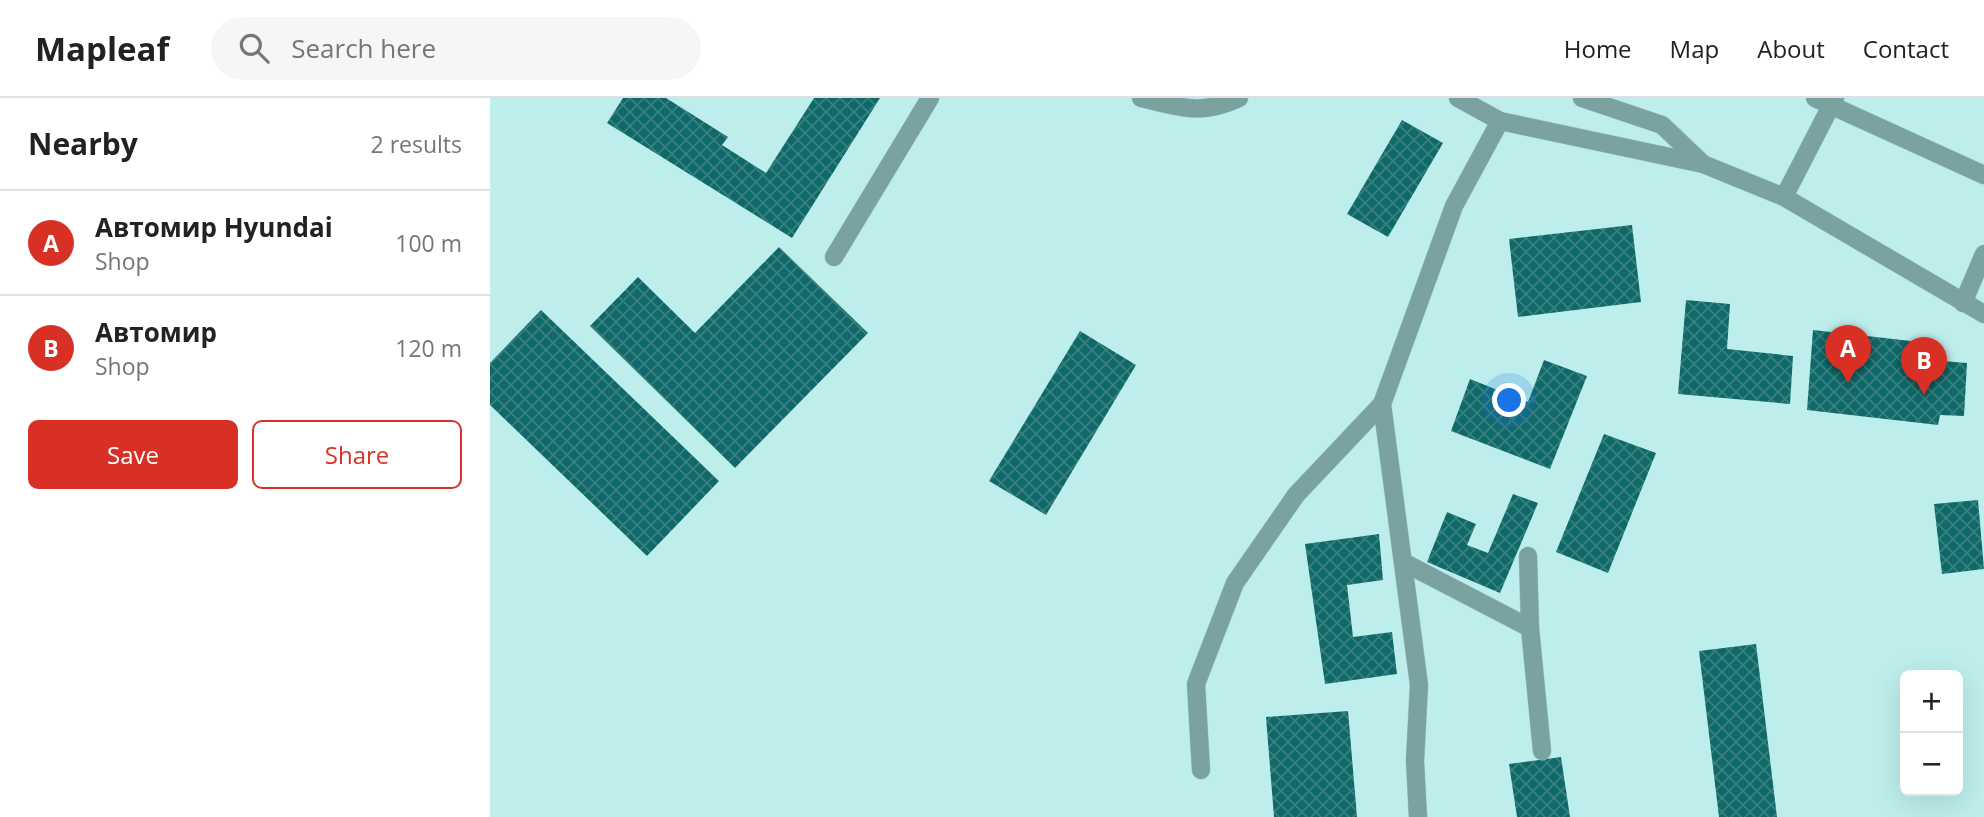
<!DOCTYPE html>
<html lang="en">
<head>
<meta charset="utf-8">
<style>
	body { margin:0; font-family:"Open Sans",sans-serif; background:#f6f6f6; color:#222 }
	.controls { position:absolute; right:21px; bottom:21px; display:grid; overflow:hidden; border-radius:10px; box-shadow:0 7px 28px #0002 }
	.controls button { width:63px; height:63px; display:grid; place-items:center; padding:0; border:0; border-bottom:2px solid #e0e0e0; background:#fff; color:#222; font:35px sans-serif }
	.you { position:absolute; left:1020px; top:303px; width:24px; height:24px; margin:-18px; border:5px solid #fff; border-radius:50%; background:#1a73e8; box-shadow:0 0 0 10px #1a73e833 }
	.badge { display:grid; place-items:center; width:46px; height:46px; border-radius:50%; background:#d93025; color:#fff; font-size:23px; font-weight:700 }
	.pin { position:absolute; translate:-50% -58px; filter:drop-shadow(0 2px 4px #0008) }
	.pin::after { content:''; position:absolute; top:37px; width:24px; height:21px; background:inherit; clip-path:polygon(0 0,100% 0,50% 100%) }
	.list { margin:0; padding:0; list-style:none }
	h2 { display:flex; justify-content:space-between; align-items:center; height:91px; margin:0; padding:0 28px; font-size:30px }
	h2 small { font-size:23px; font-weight:400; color:#767676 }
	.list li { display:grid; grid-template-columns:46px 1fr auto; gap:21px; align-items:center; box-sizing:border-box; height:105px; padding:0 28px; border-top:2px solid #e0e0e0 }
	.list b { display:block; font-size:26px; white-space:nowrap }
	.list p { margin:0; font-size:23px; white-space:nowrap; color:#767676 }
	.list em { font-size:23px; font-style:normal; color:#767676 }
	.actions { display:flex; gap:14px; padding:21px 28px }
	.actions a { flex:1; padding:16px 0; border:2px solid #d93025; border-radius:10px; text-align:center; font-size:24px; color:#d93025 }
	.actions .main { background:#d93025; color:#fff }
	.icon { flex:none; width:38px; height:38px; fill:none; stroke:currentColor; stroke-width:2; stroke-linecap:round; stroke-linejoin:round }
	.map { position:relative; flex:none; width:1494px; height:719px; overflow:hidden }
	header { display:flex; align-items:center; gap:42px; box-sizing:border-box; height:98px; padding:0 35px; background:#fff; border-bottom:2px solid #e0e0e0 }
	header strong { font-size:33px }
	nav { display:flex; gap:38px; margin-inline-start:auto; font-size:24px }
	.search { width:490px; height:63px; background:#f6f6f6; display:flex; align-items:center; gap:18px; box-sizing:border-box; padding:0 24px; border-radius:38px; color:#767676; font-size:26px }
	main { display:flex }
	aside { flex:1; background:#fff }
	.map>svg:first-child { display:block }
	.building { fill:url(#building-cross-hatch) }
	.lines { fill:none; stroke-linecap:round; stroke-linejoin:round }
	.minor-casing { stroke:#a0cbc9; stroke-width:19 }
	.minor { stroke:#7aa2a1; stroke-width:18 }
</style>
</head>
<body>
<header>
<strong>Mapleaf</strong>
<div class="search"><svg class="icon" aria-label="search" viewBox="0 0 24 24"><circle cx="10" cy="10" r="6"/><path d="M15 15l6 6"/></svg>Search here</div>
<nav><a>Home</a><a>Map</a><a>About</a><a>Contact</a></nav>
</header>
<main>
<aside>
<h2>Nearby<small>2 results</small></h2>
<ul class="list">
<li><span class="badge">A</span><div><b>Автомир Hyundai</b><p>Shop</p></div><em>100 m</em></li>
<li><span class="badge">B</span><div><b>Автомир</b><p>Shop</p></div><em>120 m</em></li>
</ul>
<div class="actions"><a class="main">Save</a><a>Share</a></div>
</aside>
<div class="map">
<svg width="1494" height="719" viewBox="0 0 1494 719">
	<defs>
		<pattern id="building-cross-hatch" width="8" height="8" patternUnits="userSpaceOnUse" patternTransform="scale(1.75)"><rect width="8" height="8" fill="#0f6969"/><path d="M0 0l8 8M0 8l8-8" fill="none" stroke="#3a7f7f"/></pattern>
	</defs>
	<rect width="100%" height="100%" fill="#bdeeec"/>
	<g class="building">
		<polygon points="133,0 176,0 238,39 232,47 276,75 324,0 390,0 302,140 117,25"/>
		<polygon points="912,22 953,45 898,139 857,116"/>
		<polygon points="1142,127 1151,204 1028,219 1019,141"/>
		<polygon points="289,149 378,235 245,370 100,228 148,179 205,235"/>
		<polygon points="1196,202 1240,206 1237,251 1303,258 1300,306 1188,296"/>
		<polygon points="51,212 229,383 157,458 0,307 0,265"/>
		<polygon points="1323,232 1430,244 1429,261 1477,265 1474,318 1450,317 1448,327 1317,312"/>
		<polygon points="590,233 646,267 556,417 499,383"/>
		<polygon points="1054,262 1097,278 1060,371 961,333 980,281 1038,304"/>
		<polygon points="1114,336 1166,355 1118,475 1066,454"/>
		<polygon points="1023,396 1048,405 1010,495 937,464 957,414 986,426 977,447 998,455"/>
		<polygon points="1488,402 1494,471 1452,476 1444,406"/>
		<polygon points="889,436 893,482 857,487 863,539 902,534 907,576 835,586 815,446"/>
		<polygon points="1266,546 1287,719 1229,719 1209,553"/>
		<polygon points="858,613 867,719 784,719 776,619"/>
		<polygon points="1071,659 1080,719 1027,719 1019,666"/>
	</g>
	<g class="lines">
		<g class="minor-casing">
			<g id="minor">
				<path d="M651,0C689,9 711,18 749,0"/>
				<polyline points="968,0 1010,23"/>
				<polyline points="1092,0 1172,27 1213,66"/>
				<polyline points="1325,0 1494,77"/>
				<polyline points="1345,0 1294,99 1494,216"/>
				<polyline points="344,159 440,0"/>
				<polyline points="1473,205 1494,156"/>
				<polyline points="913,464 1040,530 1038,458"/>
				<polyline points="1040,530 1052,653"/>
				<polyline points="711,672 706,586 745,485 806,397 892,306"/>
				<polyline points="928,719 925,663 929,587 892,306 964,108 1010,23 1213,66 1294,99"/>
			</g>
		</g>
		<use href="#minor" class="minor"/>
	</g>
</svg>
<div class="controls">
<button>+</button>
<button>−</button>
</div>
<div class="you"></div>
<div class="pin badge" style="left:1358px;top:285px">A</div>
<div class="pin badge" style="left:1434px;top:297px">B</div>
</div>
</main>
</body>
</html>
